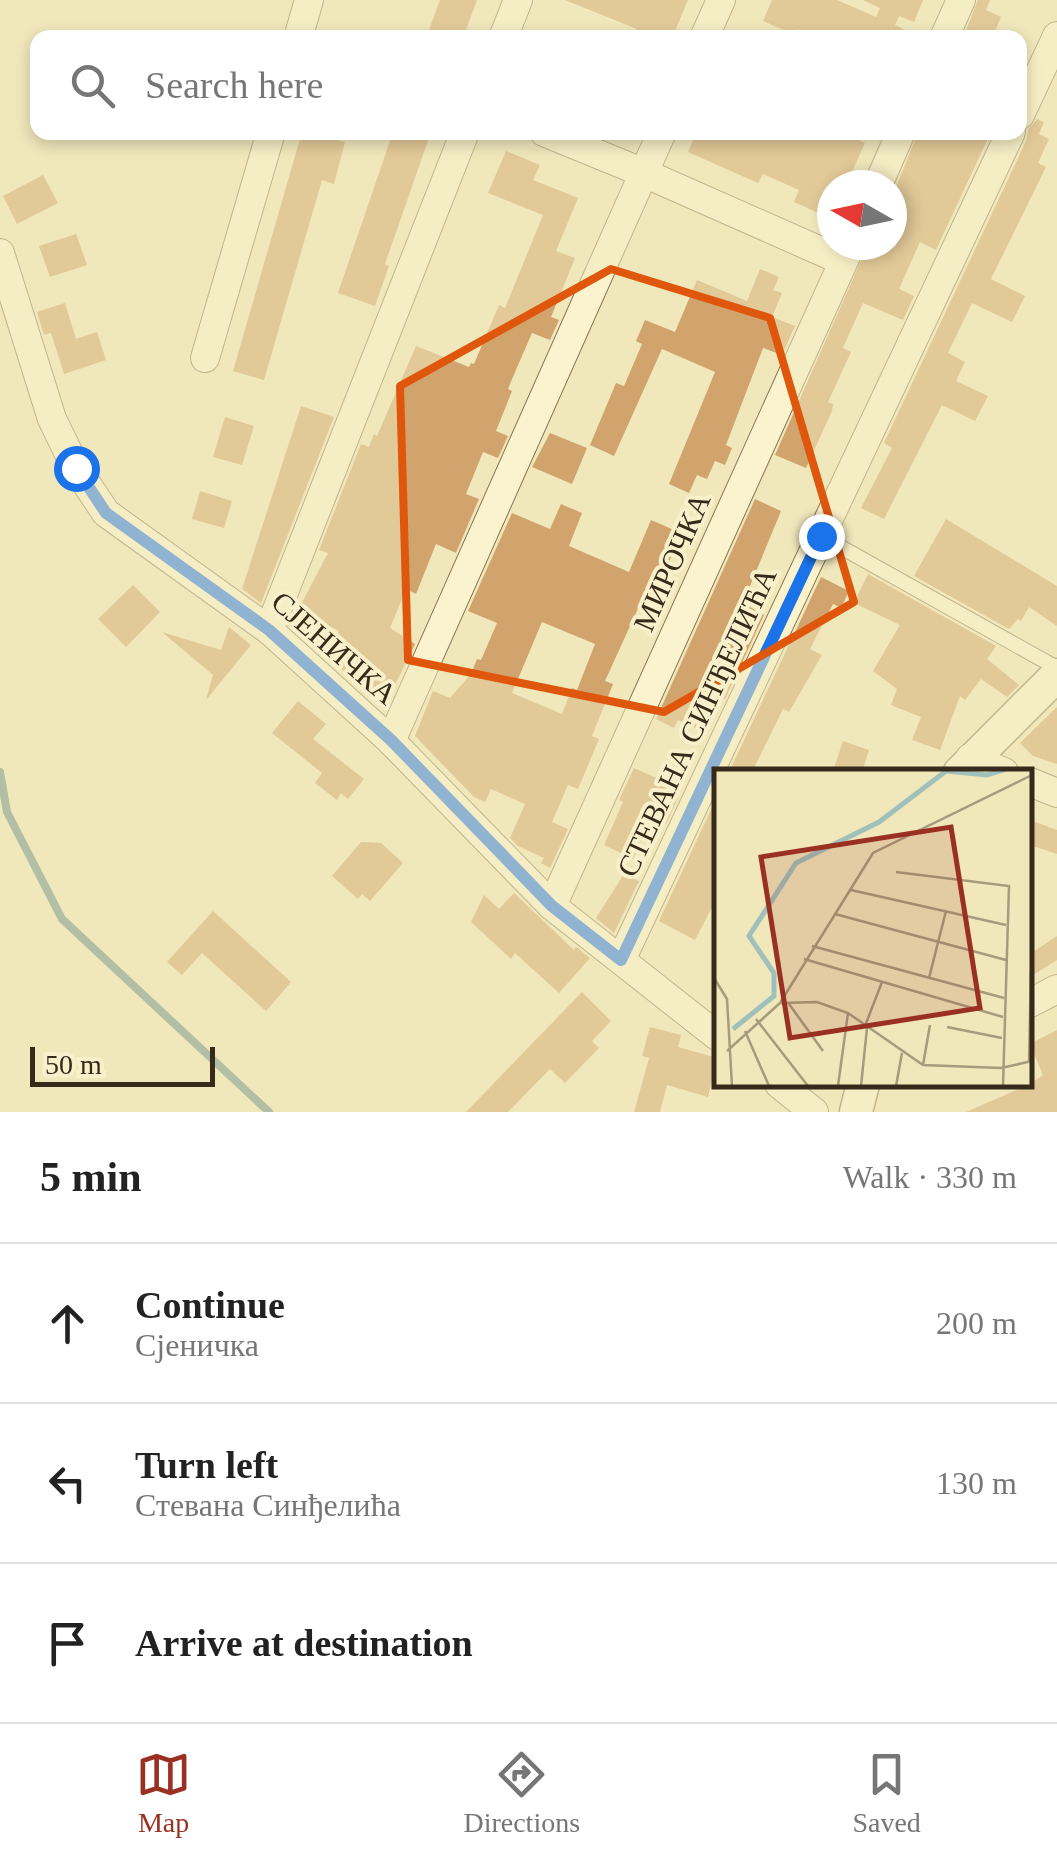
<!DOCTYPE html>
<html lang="en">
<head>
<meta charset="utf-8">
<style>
	body { margin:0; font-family:"Times New Roman",serif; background:#f6f6f6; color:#222 }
	.compass { position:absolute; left:817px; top:170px; width:90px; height:90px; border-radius:50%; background:#fff; box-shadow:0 5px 15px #0003; rotate:279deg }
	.scale { position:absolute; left:30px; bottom:25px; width:185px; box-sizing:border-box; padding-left:10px; border:5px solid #362b1a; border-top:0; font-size:28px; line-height:35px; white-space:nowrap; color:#362b1a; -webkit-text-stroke:8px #f7f0cb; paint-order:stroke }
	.stop { position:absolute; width:30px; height:30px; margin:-22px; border:8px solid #1a73e8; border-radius:50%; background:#fff }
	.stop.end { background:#1a73e8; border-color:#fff; box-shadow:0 2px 10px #0008 }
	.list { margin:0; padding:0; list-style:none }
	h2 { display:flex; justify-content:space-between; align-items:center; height:130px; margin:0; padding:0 40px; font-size:42px }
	h2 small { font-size:32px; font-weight:400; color:#767676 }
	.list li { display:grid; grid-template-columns:65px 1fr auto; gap:30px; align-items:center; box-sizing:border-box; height:160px; padding:0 40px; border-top:2px solid #e0e0e0 }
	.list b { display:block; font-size:38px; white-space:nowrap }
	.list p { margin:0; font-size:32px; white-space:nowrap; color:#767676 }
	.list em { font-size:32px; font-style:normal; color:#767676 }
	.icon { flex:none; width:55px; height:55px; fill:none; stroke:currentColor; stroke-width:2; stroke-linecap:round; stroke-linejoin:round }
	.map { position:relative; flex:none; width:1057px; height:1112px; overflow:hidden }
	.search { position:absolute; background:#fff; box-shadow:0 5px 15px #0003; left:30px; right:30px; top:30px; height:110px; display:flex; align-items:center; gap:25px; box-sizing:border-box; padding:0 35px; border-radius:20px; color:#767676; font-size:38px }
	.sheet { height:610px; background:#fff }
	nav { display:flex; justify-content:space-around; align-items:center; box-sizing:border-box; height:140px; border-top:2px solid #e0e0e0; background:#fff; font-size:28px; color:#767676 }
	nav a { display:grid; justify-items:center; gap:5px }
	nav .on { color:#9a3021 }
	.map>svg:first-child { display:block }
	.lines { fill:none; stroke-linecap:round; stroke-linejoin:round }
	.stream { stroke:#678e89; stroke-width:8 }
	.building { fill:#d1a46e; fill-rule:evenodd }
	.service-casing { stroke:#887654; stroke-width:16 }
	.minor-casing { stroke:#887654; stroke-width:30 }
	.tertiary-casing { stroke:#887654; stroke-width:35 }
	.service { stroke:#fbf3ce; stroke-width:14 }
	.minor { stroke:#fbf3ce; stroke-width:28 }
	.tertiary { stroke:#fbf3ce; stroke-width:32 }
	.route { stroke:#1a73e8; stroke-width:12 }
	.marked { fill:none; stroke:#df570d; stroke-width:8; stroke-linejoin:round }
	.labels { text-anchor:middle; stroke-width:8; stroke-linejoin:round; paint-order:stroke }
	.street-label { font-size:30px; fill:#362b1a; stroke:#f7f0cb }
	.inset-river { fill:none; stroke:#a0c0bb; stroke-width:5 }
	.inset-road { fill:none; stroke:#a69c7b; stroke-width:2.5 }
	.view { fill:#9a3021; fill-opacity:0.15; stroke:#9a3021; stroke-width:5 }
	.inset-edge { fill:none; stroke:#362b1a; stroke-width:5 }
</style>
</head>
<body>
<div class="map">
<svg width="1057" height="1112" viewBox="0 0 1057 1112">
	<rect width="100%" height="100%" fill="#f0e7bb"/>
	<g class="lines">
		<polyline class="stream" points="0,772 7,812 62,919 269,1112"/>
	</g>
	<g class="building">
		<polygon points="440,0 477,0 463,38 426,38"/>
		<polygon points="565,0 688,0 672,38 633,38 637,29"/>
		<polygon points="772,0 837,0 876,17 880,8 863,0 923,0 914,22 899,16 895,25 922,38 817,38 798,29 795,35 763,21"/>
		<polygon points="978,0 990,0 986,10 1001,17 992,38 963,38"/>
		<polygon points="1037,119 1044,122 1039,134 1049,139 1038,163 1046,167 991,279 1025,296 1012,322 972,303 948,353 965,362 956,381 988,396 975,421 942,405 884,519 861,508 892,448 884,443 1027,139 1028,130"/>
		<polygon points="302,132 345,142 334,184 322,180 264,380 233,371"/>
		<polygon points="393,132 431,132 385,264 389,266 375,306 338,293"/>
		<polygon points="696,132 840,132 865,143 846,185 832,185 832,200 825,216 794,202 799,190 763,174 758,183 688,152"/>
		<polygon points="918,132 991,132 936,250 920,242 899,289 914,296 903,320 863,303 843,348 851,352 828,402 833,404 832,411 806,468 775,455 868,245 892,245 892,198"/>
		<polygon points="506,151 540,165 533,180 578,198 556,251 575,258 551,317 559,320 550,340 532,333 512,379 508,389 512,391 496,431 508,436 498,458 483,452 466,494 479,499 456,553 436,544 416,594 406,589 390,628 415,644 387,701 326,658 339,631 298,610 328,553 319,550 361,444 369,447 374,434 377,436 416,346 469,367 471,363 474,364 499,305 505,308 543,215 488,193"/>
		<polygon points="43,175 58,203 17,224 3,196"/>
		<polygon points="76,234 87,265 50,277 39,246"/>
		<polygon points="760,269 779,277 773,290 782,293 772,317 795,326 782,355 763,348 726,445 732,448 725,465 715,461 707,479 697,475 689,493 669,484 715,372 662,349 614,456 590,445 616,383 624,386 642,344 636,341 645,320 675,332 697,280 747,301"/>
		<polygon points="65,303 76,339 97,332 106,360 64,374 51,333 44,335 37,312"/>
		<polygon points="301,406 334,417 261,603 242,589"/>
		<polygon points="225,417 254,426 242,465 213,457"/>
		<polygon points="550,433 587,448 572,484 532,467"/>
		<polygon points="200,491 232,501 224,528 192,519"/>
		<polygon points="755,499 781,511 743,603 764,615 725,699 713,694 697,729 678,720 674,728 656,719"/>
		<path d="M561,504L582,513L569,546L629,572L651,520L681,533L659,586L650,582L605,681L613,684L592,736L599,739L578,789L568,785L552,822L568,829L550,868L541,863L544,858L518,846L510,838L525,804L491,789L485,802L474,797L415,736L433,691L450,698L471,674L477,659L481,660L497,623L468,611L512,513L550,529ZM542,622L595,644L577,690L572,688L562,714L512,693Z"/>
		<polygon points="946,519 1057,586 1057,626 1029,607 1021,621 1018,619 1009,629 914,576"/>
		<polygon points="868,574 996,646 987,659 1019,685 1007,697 981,679 965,700 960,696 940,750 912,740 921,717 891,705 897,689 873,671 900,625 854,603"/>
		<polygon points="821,577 849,591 841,608 833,604 810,649 822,655 789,712 783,709 752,772 729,772"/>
		<polygon points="133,585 160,612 126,647 98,619"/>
		<polygon points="229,627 251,645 206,700 213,675 162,632 221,650"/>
		<polygon points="298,701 326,724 313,739 364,779 348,799 341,793 337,800 315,783 322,773 272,733"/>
		<polygon points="1057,707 1057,764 1033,756 1020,743"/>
		<polygon points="843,741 869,750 862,772 834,768"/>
		<polygon points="634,768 668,783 665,792 678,798 666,824 651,818 633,859 604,845 623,802 619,800"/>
		<polygon points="717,797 717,898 695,940 659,921"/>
		<polygon points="1030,820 1057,830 1057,854 1030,845"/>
		<polygon points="361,842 381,843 403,863 370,901 362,894 358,899 332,876"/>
		<polygon points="624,874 639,881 614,933 596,918"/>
		<polygon points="514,893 574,950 576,947 590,958 559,993 515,953 511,959 471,922 484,895 499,909"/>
		<polygon points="213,911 291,982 266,1011 202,953 182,975 167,962"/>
		<polygon points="1057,936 1057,960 1030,977 1030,954"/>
		<polygon points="582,992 611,1021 592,1041 599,1048 565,1083 550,1069 508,1112 466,1112"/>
		<polygon points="650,1027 681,1035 678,1047 717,1058 708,1097 667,1085 660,1112 634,1112 649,1058 642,1056"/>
		<polygon points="1057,1030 1057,1112 966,1112 1030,1084 1043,1075 1030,1044"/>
	</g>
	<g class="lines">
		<g class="service-casing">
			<polyline id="service" points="821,536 1057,668"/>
		</g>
		<g class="minor-casing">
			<g id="minor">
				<polyline points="298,38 309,0"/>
				<polyline points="503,38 518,0"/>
				<polyline points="704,38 721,0"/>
				<polyline points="944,38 961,0"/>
				<polyline points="1020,115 1057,36"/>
				<polyline points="544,132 644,173 843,261"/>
				<polyline points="878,185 901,132"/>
				<polyline points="0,253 52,419 76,468 106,513 269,630 391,741 552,906 717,1036"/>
				<polyline points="205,358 271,132"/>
				<polyline points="269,630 465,132"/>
				<polyline points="391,741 662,132"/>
				<polyline points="970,758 1004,772"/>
				<polyline points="1030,782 1057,793"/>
				<polyline points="552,906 851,245"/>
				<polyline points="621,960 1011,132"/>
				<polyline points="1030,1003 1057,989"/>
				<polyline points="779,1084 814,1112"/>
			</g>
		</g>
		<g class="tertiary-casing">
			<g id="tertiary">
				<polyline points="960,772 1057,675"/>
				<polyline points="856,1112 863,1084"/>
			</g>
		</g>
		<use href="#service" class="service"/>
		<use href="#minor" class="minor"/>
		<use href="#tertiary" class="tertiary"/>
	</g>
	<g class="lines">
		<polyline class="route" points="76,468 106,513 269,630 391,740 552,906 621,960 821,536"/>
	</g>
	<path d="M0 0H1057V1112H0ZM611,269L770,318L854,602L664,712L408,660L400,386Z" fill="#f0e7bb" fill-opacity=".55" fill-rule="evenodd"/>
	<path class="marked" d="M611,269L770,318L854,602L664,712L408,660L400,386Z"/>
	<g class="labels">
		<g class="street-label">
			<text transform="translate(672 562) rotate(-66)" y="10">МИРОЧКА</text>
			<text transform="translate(334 648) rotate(41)" y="10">СЈЕНИЧКА</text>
			<text transform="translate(697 722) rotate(-65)" y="10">СТЕВАНА СИНЂЕЛИЋА</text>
		</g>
	</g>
	<g transform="translate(714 769)">
		<rect width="318" height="318" fill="#f0e7bb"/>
		<path class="inset-river" d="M19,260L60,227V204L35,167L82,94L165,53L232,2L273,6L292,0"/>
		<path class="inset-road" d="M182,103L295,117L289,317M137,121L292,156M121,145L292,191M98,177L290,229M90,190L289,248M0,209L13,230L18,317M215,209L232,142M66,234L159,84L318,6M75,235L109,282M42,250L94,317M151,257L168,213M233,258L288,269M31,262L55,317M13,282L66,234L103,233L134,244L209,296L287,299L318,292M315,293L317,200M209,296L216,256M124,317L134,244M147,317L153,259M182,317L188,284"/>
		<path class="view" d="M237,58L266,239L76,269L47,88Z"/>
		<rect width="318" height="318" class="inset-edge"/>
	</g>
</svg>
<svg class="compass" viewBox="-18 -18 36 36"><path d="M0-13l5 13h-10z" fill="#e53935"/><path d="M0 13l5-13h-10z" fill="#767676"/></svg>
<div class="scale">50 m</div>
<div class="stop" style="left:76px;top:468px"></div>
<div class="stop end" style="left:821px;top:536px"></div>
<div class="search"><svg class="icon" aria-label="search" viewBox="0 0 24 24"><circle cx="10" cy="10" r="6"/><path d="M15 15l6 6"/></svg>Search here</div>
</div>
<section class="sheet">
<h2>5 min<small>Walk · 330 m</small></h2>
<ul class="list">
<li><svg class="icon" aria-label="ahead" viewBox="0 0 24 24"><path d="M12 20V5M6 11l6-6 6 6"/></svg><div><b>Continue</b><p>Сјеничка</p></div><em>200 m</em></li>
<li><svg class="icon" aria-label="left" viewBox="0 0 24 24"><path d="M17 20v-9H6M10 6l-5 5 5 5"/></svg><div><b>Turn left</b><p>Стевана Синђелића</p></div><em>130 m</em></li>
<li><svg class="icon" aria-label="arrive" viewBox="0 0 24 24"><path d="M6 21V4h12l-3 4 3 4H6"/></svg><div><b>Arrive at destination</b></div></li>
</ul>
</section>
<nav>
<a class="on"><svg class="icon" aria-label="map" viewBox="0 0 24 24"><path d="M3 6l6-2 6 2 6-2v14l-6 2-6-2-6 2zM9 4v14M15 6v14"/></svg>Map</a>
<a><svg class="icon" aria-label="directions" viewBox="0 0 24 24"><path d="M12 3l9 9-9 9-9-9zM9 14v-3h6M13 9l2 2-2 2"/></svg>Directions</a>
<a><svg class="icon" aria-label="saved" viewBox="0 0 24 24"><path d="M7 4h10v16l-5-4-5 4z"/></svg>Saved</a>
</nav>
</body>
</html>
